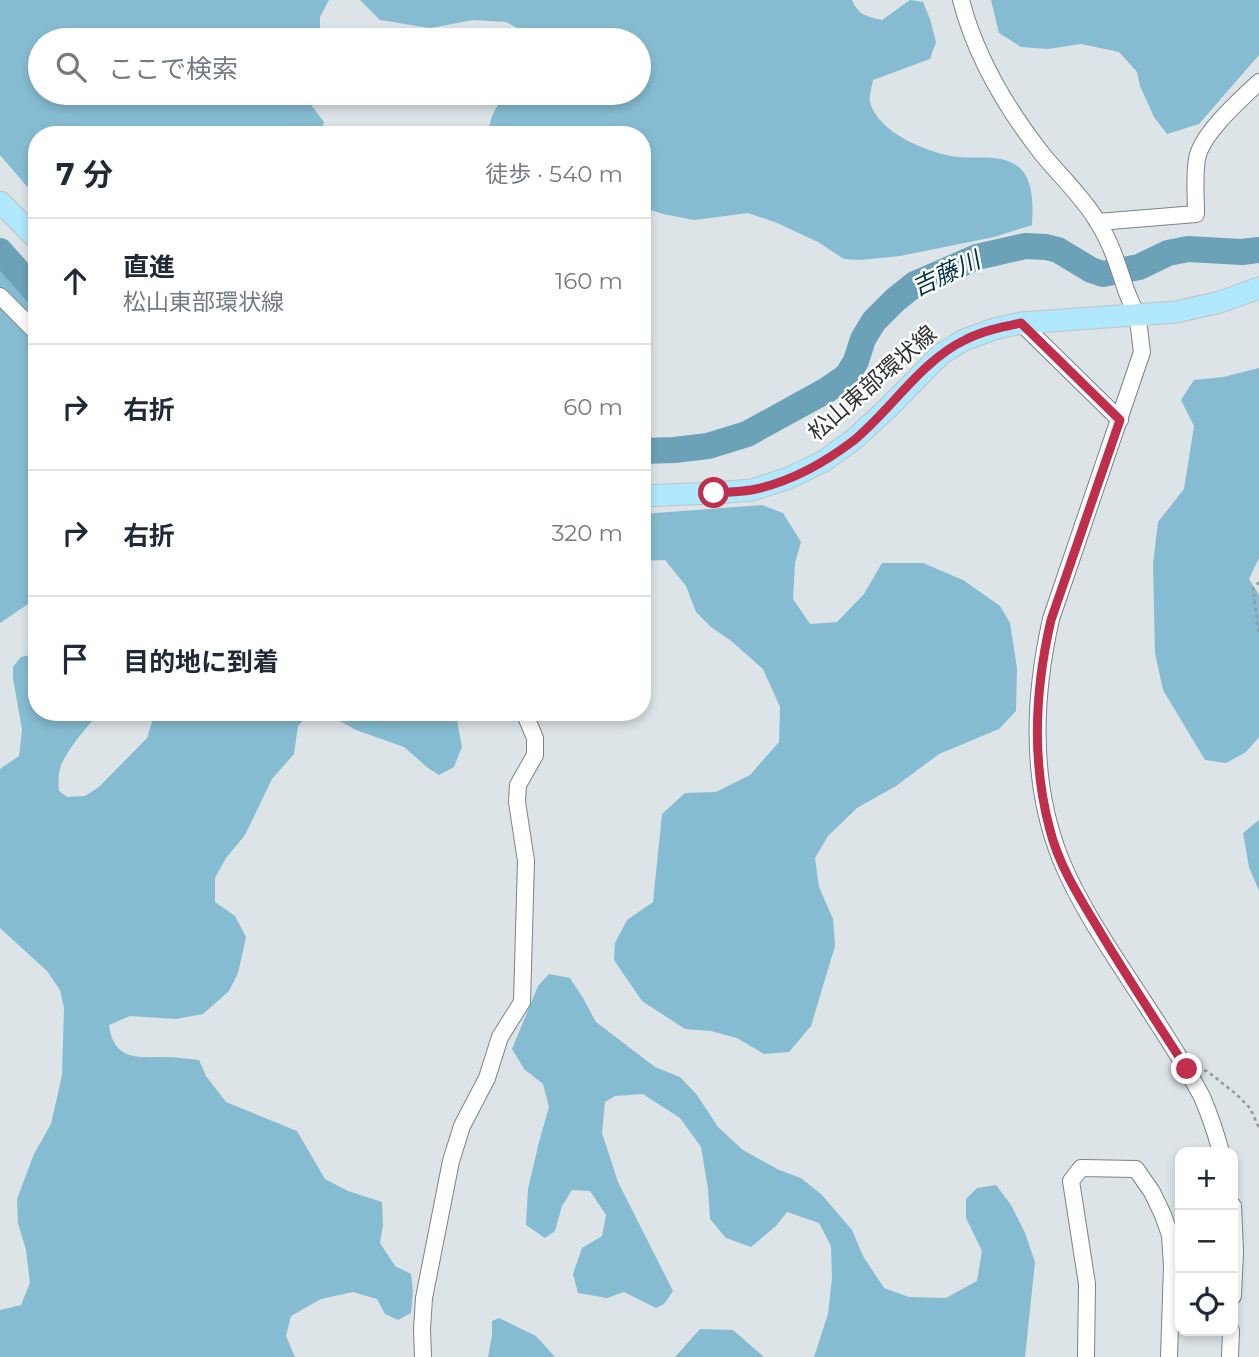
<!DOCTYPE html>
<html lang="ja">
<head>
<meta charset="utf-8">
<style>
	body { margin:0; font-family:Montserrat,"Noto Sans JP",sans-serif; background:#f6f6f7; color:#1f2937 }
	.controls { position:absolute; right:21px; bottom:21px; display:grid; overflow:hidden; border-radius:14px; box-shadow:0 4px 10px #0003 }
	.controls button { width:63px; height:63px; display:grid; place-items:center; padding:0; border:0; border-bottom:2px solid #e0e1e3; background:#fff; color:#1f2937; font:35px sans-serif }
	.stop { position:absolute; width:21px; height:21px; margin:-16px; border:5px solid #bf2e4b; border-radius:50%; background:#fff }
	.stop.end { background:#bf2e4b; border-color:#fff; box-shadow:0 2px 7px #0008 }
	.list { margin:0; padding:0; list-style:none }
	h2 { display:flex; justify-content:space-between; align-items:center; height:91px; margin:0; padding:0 28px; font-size:30px }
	h2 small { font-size:23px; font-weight:400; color:#747a83 }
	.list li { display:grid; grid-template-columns:46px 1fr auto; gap:21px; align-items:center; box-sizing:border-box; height:126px; padding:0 28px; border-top:2px solid #e0e1e3 }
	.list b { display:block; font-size:26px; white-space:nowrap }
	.list p { margin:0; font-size:23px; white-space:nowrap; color:#747a83 }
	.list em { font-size:23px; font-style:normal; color:#747a83 }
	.icon { flex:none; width:38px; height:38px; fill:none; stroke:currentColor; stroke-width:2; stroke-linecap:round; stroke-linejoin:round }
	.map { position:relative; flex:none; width:1259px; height:1357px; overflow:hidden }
	.search { position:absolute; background:#fff; box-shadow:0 4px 10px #0003; left:28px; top:28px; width:623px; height:77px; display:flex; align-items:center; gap:18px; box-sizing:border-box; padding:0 24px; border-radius:38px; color:#747a83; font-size:26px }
	.panel { position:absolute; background:#fff; box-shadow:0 4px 10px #0003; left:28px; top:126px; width:623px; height:595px; border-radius:28px }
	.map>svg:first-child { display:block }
	.forest { fill:#86bcd2 }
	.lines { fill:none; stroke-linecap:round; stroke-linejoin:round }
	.river { stroke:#6ca2b7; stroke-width:26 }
	.minor-casing { stroke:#7c8386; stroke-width:18 }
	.major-casing { stroke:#c1c2c2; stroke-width:23 }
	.path { stroke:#959b9d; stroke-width:2.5; stroke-dasharray:3.5 3.5; stroke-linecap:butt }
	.minor { stroke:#fff; stroke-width:16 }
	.major { stroke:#b0e8fd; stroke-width:21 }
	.route { stroke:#bf2e4b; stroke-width:9 }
	.labels { text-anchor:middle; stroke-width:5; stroke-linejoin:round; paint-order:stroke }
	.street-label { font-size:23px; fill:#303334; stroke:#fff }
	.water-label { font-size:24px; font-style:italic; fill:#003342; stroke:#fff }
</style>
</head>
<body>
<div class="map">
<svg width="1259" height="1357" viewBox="0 0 1259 1357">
	<rect width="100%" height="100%" fill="#dce4e8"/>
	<g class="forest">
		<polygon points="0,0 329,0 320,17 320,33 316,40 40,40 40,93 302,93 324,122 320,135 37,135 37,194 30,190 0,155"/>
		<path d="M360,0H852C858,15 868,17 882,20L910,0L923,2L930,19L936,42L930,59L873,80C872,86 869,96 870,102C878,133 928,153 957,157C978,159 1003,153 1020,168C1034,181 1033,207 1032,225L994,237L900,256L860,260L844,259L818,242L777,223L748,213L694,220L663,214L642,207V135H487L492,116L504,93H639V40H526L521,30L506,22L474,20L430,28L380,20Z"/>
		<polygon points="991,0 1259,0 1259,55 1199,124 1167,134 1154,117 1140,86 1137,72 1119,52 1081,44 1048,49 1021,47 999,33"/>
		<polygon points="0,255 37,299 37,598 0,623"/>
		<polygon points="1259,368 1259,558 1249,579 1259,595 1259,737 1246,752 1226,763 1205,760 1163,690 1155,653 1153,564 1158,522 1184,489 1194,426 1181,400 1194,380 1223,377"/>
		<polygon points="762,505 783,513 801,542 795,563 793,599 810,624 837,622 864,594 882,563 923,563 963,580 1000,606 1010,623 1017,668 1016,711 999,729 939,754 896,786 857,808 828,836 815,858 819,887 833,919 835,946 811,1026 789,1052 764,1054 737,1038 711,1031 685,1029 642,1001 614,960 615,943 627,920 653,902 662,814 685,793 716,792 750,775 779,742 780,707 763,669 730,640 711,627 696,612 686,586 665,560 642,561 642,514"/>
		<path d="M37,653V712H101C88,725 70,746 62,763C58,772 58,782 59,791L67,797L85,796L99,787L147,738L155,712H448L457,721L462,747L454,767L439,775L428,768L404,747L356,730L331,716L310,713L298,726L294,754L272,779L245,835L226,858L215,878V902L235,916L246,937L238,973L229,991L203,1014L176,1019L130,1016L109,1025C114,1061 136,1057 165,1057C176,1057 188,1059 199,1060L206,1076L226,1102L297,1131L325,1179L348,1191L382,1202L383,1225L380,1243L395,1266L411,1274L413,1291L411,1313L398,1320L385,1314L377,1299L353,1292L321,1299L291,1316L286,1336L295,1357H0V1310L21,1305L30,1283L26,1250L18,1223L17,1199L34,1154L51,1124L62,1075L64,1008L60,990L47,971L0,928V769L19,756L22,730L13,678V667L21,657Z"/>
		<polygon points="1259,820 1259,891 1249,867 1243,833"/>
		<polygon points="549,974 570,978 583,998 596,1022 655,1067 680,1077 697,1095 718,1127 743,1150 779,1170 801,1178 822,1195 852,1230 863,1256 884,1288 909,1297 946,1298 977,1281 982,1251 966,1218 966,1199 977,1188 996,1185 1011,1205 1025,1233 1035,1262 1025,1357 814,1357 828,1314 832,1278 831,1246 819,1223 787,1212 776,1226 751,1247 726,1238 710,1219 708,1189 701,1147 680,1118 643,1094 615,1096 605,1102 602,1133 618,1182 673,1291 664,1304 656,1308 624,1292 607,1298 578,1293 573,1274 582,1248 602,1236 606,1215 590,1191 572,1190 562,1206 555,1231 545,1238 526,1225 528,1189 539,1142 549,1107 543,1084 524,1069 512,1049 538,986"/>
		<polygon points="499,1318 536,1336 555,1357 488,1357 492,1335 492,1321"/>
		<polygon points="700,1329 733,1330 764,1357 675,1357"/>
	</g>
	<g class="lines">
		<g class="river">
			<polyline points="0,251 37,293"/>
			<polyline points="642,451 674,450 708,446 747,434 827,390 847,376 856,361 863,339 874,321 895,300 915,284 977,257 1025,246 1046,247 1058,250 1091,270 1103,274 1139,267 1168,253 1188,249 1242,252 1259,250"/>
		</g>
		<g class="minor-casing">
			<g id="minor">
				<path d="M961,0C976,58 1006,108 1043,155C1061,177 1082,196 1097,221C1111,242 1118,266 1126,290C1129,298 1133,306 1136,315C1140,326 1140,340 1142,352L1051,619C1033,699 1030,783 1061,860C1081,909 1115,957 1144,1002C1164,1033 1185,1064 1202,1097C1210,1115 1216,1134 1221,1152"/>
				<path d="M1098,222L1196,214C1196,196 1194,177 1197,159C1201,134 1241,99 1259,82"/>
				<polyline points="0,296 37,333"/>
				<polyline points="1021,323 1120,420"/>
				<polyline points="1233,1206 1235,1251 1233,1296"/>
				<polyline points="423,1357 422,1329 424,1298 451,1161 462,1126 487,1078 500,1037 522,1002 526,861 517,802 518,785 535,755 535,738 524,712"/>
				<polyline points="1086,1357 1087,1284 1071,1181 1081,1168 1136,1169 1152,1192 1163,1215 1170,1235 1172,1266 1169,1357"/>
				<polyline points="1230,1357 1231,1331"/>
			</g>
		</g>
		<g class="major-casing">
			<g id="major">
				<polyline points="0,202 37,239"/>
				<polyline points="642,496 714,493 752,490 789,478 824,461 853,440 888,408 941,354 964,340 994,329 1021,323 1176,312 1220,302 1259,288"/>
			</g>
		</g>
		<g class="path">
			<polyline points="1259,582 1253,589 1259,635"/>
			<polyline points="1204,1071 1207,1071 1236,1094 1250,1108 1259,1128"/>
		</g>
		<use href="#minor" class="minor"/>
		<use href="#major" class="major"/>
	</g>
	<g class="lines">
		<path class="route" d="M714,493C726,492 739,492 751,490C788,483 824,463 853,441C890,411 922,360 965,340C982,331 1002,327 1021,323L1120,420L1051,620C1035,689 1031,760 1050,830C1059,866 1080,898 1099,930C1127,977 1157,1023 1187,1069"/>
	</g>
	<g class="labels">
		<g class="street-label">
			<text transform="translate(872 383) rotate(-41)" y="8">松山東部環状線</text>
		</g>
		<g class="water-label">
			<text transform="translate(946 274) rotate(-25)" y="8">吉藤川</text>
		</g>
	</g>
</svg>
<div class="controls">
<button>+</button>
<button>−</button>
<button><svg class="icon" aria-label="locate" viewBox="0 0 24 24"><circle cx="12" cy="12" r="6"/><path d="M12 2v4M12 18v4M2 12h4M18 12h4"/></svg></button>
</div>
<div class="stop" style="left:714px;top:493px"></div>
<div class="stop end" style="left:1187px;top:1069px"></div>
<div class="search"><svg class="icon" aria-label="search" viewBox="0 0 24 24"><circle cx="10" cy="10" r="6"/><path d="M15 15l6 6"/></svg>ここで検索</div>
<section class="panel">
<h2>7 分<small>徒歩 · 540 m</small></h2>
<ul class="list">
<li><svg class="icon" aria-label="ahead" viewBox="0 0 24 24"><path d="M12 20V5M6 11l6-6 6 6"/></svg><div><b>直進</b><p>松山東部環状線</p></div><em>160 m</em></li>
<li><svg class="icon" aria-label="right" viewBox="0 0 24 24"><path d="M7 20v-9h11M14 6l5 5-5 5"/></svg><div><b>右折</b></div><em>60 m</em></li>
<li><svg class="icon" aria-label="right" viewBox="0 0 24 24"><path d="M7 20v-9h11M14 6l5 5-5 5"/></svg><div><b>右折</b></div><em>320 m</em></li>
<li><svg class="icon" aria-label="arrive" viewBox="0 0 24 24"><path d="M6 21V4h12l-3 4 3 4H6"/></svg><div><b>目的地に到着</b></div></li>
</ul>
</section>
</div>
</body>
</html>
